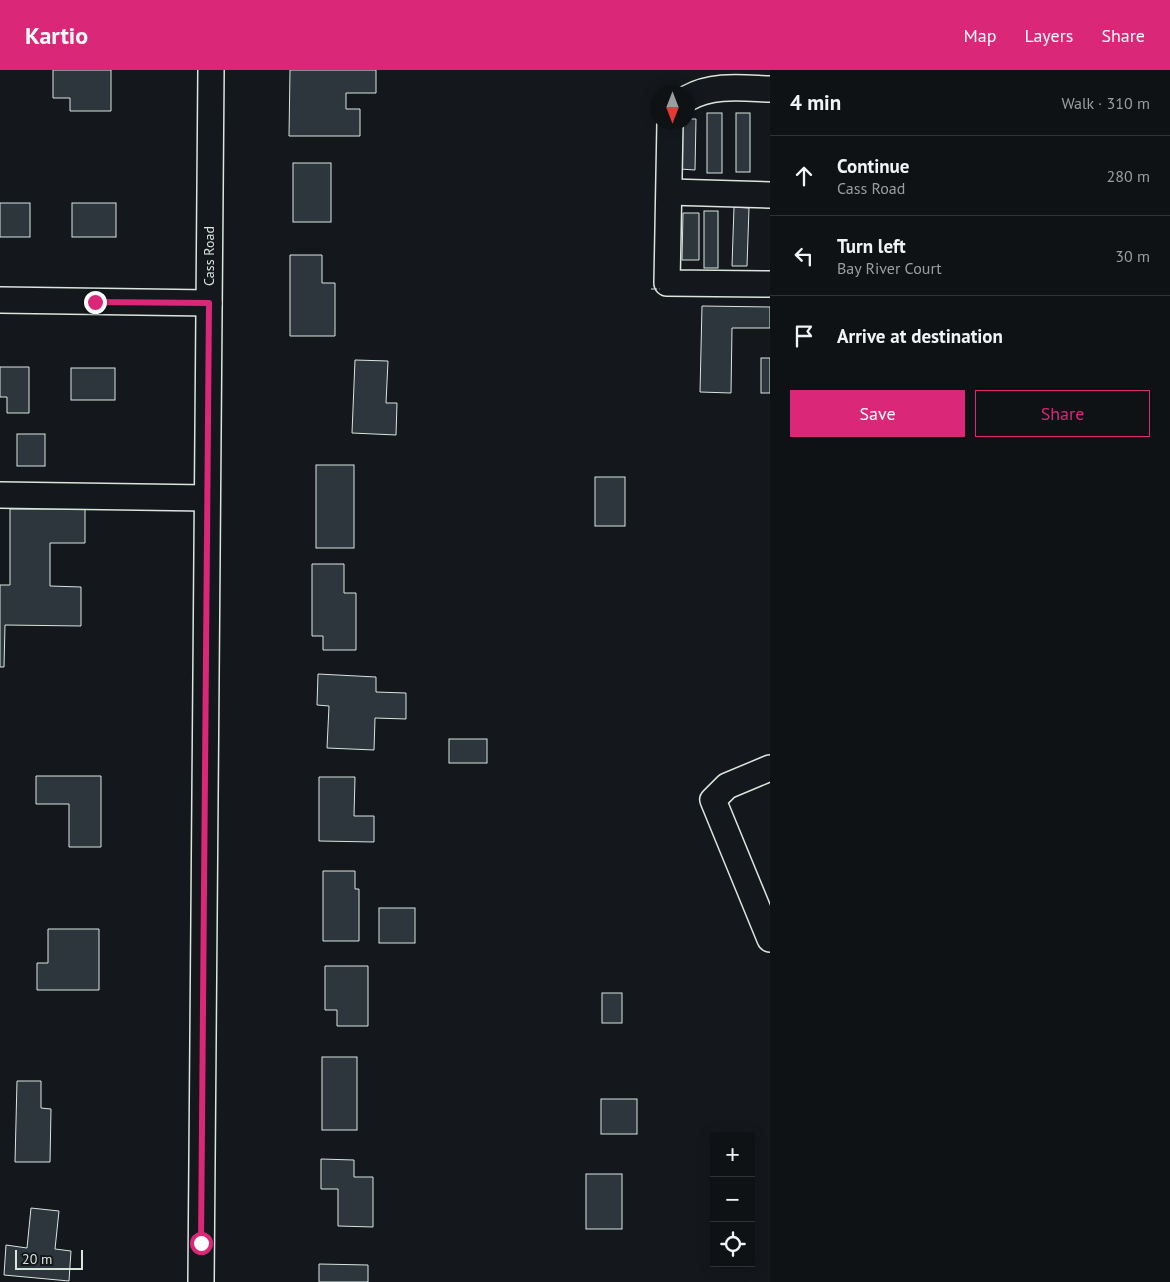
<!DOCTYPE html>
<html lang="en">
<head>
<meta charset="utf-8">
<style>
	body { margin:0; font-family:"PT Sans",sans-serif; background:#181b1e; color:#f1f3f6 }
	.controls { position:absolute; right:15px; bottom:15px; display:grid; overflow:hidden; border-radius:0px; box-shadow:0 2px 12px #0003 }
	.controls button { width:45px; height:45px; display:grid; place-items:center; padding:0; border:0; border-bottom:1px solid #2f3234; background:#0f1215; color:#f1f3f6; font:25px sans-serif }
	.compass { position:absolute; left:650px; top:15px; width:45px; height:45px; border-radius:50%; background:#0f1215; box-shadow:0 2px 12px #0003; rotate:180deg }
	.scale { position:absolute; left:15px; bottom:12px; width:68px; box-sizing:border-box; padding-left:5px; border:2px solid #d8e6dc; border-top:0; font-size:14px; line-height:18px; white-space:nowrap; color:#d8e6dc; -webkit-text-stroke:4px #14181c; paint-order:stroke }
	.stop { position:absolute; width:15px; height:15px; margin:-11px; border:4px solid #db2777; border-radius:50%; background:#fff }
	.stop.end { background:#db2777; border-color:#fff; box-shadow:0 1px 5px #0008 }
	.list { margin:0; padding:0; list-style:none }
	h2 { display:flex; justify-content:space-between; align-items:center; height:65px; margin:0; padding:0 20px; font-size:21px }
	h2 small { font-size:16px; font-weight:400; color:#9b9ea0 }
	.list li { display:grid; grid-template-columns:32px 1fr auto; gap:15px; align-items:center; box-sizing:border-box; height:80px; padding:0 20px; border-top:1px solid #2f3234 }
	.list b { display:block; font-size:19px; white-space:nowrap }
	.list p { margin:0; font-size:16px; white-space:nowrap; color:#9b9ea0 }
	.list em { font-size:16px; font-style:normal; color:#9b9ea0 }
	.actions { display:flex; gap:10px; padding:15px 20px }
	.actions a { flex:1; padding:11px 0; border:1px solid #db2777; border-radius:0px; text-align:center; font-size:18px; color:#db2777 }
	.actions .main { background:#db2777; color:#fff }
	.icon { flex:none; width:28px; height:28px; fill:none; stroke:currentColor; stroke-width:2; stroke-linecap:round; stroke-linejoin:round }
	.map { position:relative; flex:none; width:770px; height:1212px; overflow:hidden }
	header { display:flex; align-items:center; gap:30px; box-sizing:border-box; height:70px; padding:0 25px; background:#db2777; color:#fff }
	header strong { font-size:24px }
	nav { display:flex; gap:28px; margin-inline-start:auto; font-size:18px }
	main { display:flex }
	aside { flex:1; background:#0f1215 }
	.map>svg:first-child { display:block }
	.building { fill:#2c363c; stroke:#d8e6dc }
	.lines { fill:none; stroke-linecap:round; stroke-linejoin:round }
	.minor-casing { stroke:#d8e6dc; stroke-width:28 }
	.minor { stroke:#14181c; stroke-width:25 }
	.fence { stroke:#d8e6dc; stroke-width:1; stroke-dasharray:6 2.5; stroke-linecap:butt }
	.route { stroke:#db2777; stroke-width:6 }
	.labels { text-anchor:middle; stroke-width:4; stroke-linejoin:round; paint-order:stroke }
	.street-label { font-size:14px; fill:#d8e6dc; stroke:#14181c }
</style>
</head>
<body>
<header>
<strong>Kartio</strong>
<nav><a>Map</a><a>Layers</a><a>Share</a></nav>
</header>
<main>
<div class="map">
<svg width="770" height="1212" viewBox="0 0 770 1212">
	<rect width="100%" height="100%" fill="#14181c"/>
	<g class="building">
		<polygon points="53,0 111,0 111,41 70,41 70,28 53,28"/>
		<polygon points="290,0 376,0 376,23 346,23 346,39 360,39 360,66 289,66"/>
		<rect x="707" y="43" width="15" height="60"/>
		<rect x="736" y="43" width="14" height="59"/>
		<polygon points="688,49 696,49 695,100 680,99 682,52 688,52"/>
		<rect x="293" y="93" width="38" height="59"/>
		<rect x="0" y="133" width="30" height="34"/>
		<rect x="72" y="133" width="44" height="34"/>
		<polygon points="734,137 749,138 747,196 732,196"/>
		<rect x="704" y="141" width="14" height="57"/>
		<polygon points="683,143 699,143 699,190 682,190"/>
		<polygon points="290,185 322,185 322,213 335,213 335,266 290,266"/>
		<polygon points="702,236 770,237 770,258 732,258 731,323 700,322"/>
		<rect x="761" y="288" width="9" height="35"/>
		<polygon points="355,290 388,291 386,333 397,333 396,365 352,363"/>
		<polygon points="0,297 29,297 29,343 7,343 7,327 0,327"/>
		<rect x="71" y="298" width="44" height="32"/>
		<rect x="17" y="364" width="28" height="32"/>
		<rect x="316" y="395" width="38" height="83"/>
		<rect x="595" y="407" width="30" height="49"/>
		<polygon points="10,439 85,439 85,473 50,473 50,516 81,517 81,556 5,555 4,597 0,597 0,515 10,515"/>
		<polygon points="312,494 344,494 344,523 356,523 356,580 323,580 323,566 312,566"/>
		<polygon points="318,604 376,607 376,622 406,623 406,649 375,648 374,680 327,678 329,636 317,635"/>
		<rect x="449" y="669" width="38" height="24"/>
		<polygon points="36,706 101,706 101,777 69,777 69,734 36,734"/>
		<polygon points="319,707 355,707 354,746 374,746 374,772 319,771"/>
		<polygon points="323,801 355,801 355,819 359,819 359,871 323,871"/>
		<rect x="379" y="838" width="36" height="35"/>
		<polygon points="48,859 99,859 99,920 37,920 37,893 48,893"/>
		<polygon points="325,896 368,896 368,956 337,956 337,940 325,940"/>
		<rect x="602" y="923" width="20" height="30"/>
		<rect x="322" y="987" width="35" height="73"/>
		<polygon points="17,1011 41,1011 41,1038 51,1039 50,1092 15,1092"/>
		<rect x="601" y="1029" width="36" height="35"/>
		<polygon points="321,1089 354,1090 354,1107 373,1107 373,1157 338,1156 338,1119 321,1119"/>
		<rect x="586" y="1104" width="36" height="55"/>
		<polygon points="31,1138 59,1141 55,1179 71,1181 69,1211 4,1205 6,1175 27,1178"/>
		<polygon points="319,1194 368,1195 368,1212 319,1212"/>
	</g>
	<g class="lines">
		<g class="minor-casing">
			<g id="minor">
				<path d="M688,28C713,14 742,18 770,19"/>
				<polyline points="670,52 667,213 770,214"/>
				<polyline points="670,122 770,125"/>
				<polyline points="0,230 209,233"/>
				<polyline points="0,425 207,428"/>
				<polyline points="770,698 727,716 713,730 770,869"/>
				<polyline points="201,1212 211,0"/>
			</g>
		</g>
		<use href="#minor" class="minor"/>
		<polyline class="fence" points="651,219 660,219"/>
	</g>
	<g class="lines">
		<polyline class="route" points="95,232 209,233 201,1173"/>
	</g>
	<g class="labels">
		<g class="street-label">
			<text transform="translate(209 186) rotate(-90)" y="5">Cass Road</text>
		</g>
	</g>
</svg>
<div class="controls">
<button>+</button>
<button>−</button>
<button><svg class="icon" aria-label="locate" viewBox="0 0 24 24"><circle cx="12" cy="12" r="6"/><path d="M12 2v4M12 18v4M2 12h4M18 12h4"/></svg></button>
</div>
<svg class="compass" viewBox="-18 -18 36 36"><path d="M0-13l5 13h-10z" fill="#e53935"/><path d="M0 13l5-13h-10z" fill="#9b9ea0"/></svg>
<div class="scale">20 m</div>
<div class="stop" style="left:201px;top:1173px"></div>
<div class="stop end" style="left:95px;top:232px"></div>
</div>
<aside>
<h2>4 min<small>Walk · 310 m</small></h2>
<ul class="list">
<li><svg class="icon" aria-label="ahead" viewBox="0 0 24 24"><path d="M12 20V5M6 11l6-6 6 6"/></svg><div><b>Continue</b><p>Cass Road</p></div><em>280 m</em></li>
<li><svg class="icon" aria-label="left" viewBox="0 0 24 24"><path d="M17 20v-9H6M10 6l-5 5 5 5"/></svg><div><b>Turn left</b><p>Bay River Court</p></div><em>30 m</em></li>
<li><svg class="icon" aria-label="arrive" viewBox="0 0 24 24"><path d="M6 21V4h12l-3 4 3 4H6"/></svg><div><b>Arrive at destination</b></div></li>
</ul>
<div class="actions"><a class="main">Save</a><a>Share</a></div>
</aside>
</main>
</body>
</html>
